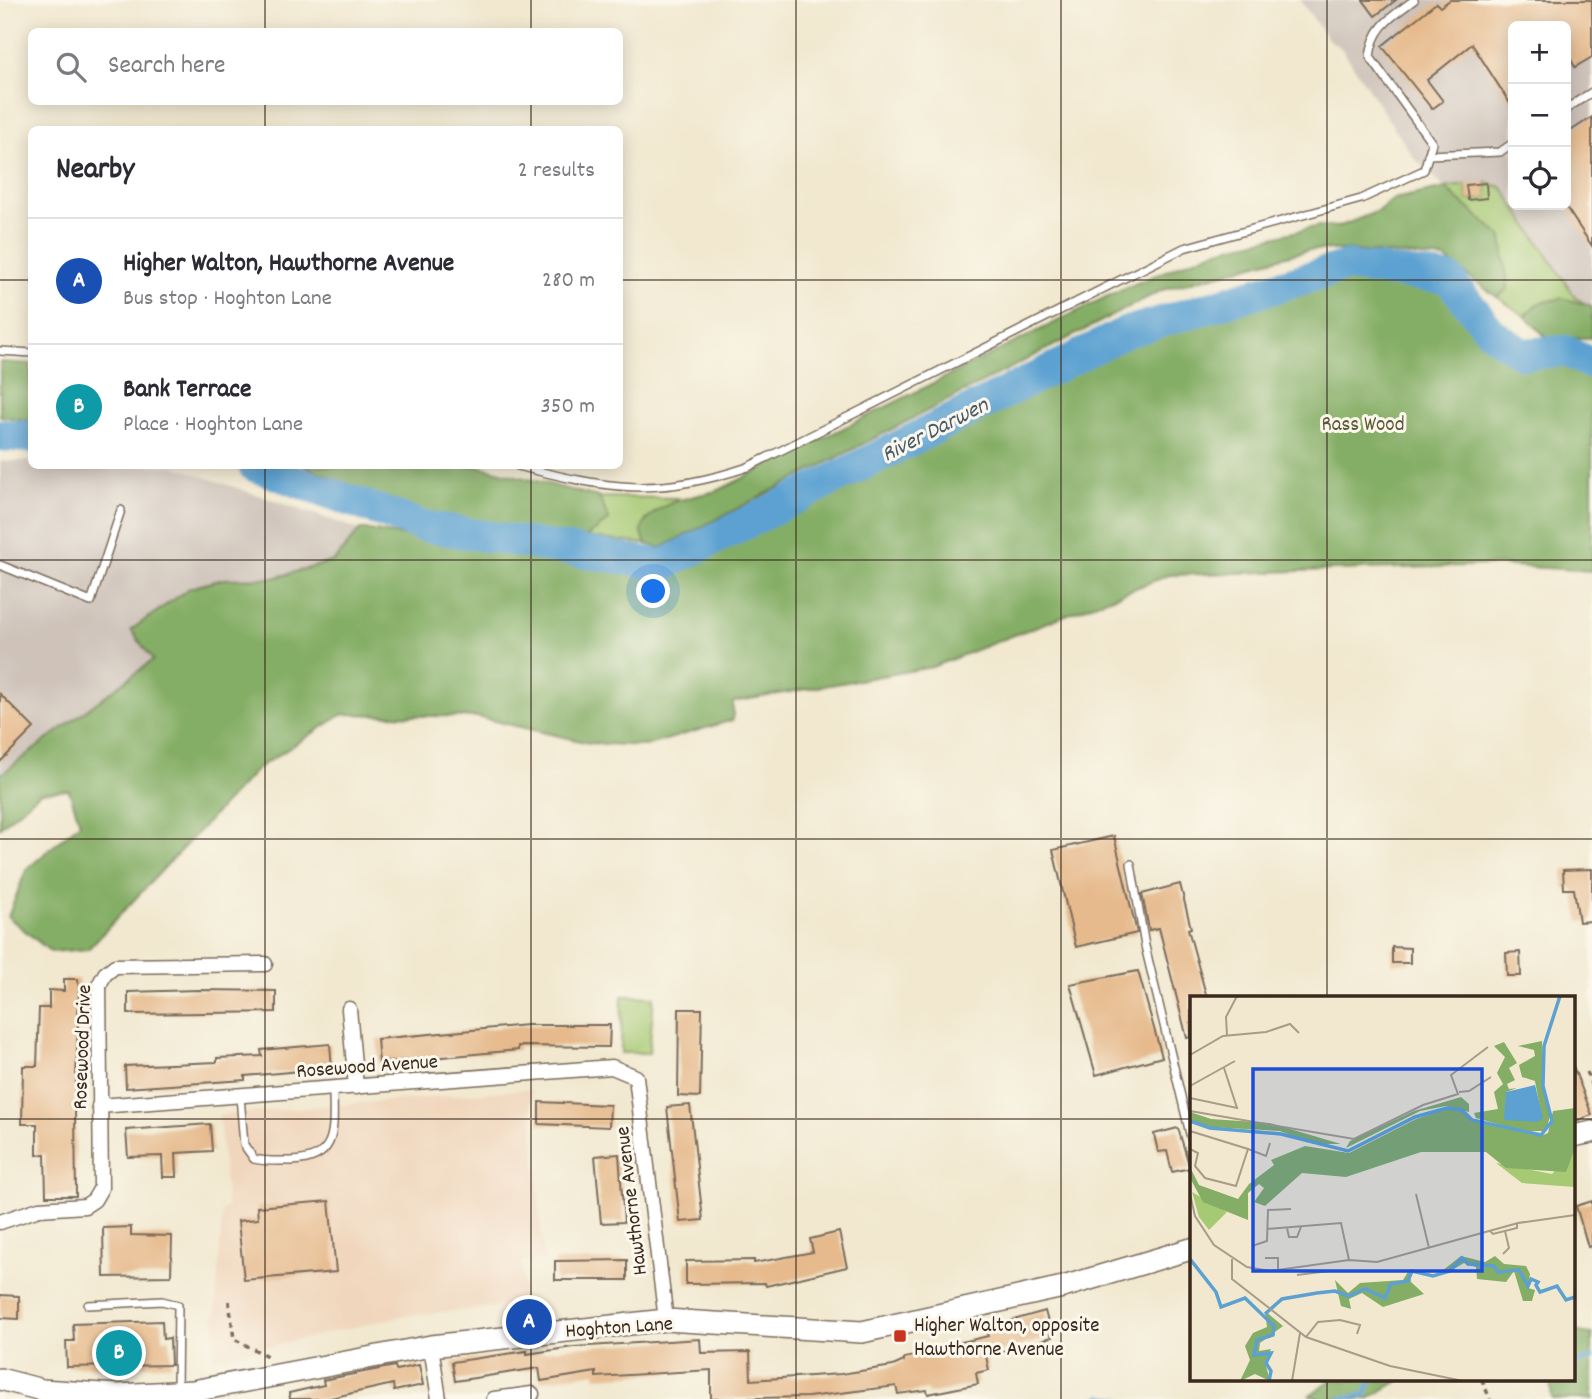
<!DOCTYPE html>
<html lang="en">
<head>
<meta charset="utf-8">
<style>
	body { margin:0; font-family:Dekko,sans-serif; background:#f7f7f7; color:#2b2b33 }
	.controls { position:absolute; right:21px; top:21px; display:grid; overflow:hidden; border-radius:10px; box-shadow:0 4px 18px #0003 }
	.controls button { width:63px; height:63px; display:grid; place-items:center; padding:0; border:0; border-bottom:2px solid #e1e1e2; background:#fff; color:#2b2b33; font:35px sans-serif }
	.you { position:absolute; left:654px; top:592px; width:24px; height:24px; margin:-18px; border:5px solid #fff; border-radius:50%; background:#1a73e8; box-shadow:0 0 0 10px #1a73e833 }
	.badge { display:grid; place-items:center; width:46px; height:46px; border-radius:50%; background:#2563eb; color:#fff; font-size:23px; font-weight:700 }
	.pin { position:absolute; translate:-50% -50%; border:4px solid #fff; box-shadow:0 2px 7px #0006 }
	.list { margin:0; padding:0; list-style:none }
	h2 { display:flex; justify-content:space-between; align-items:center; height:91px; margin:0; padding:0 28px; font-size:30px }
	h2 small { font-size:23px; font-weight:400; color:#7c7c81 }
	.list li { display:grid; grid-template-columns:46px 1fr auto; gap:21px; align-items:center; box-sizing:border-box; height:126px; padding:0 28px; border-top:2px solid #e1e1e2 }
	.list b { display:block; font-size:26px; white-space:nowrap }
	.list p { margin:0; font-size:23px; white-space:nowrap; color:#7c7c81 }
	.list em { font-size:23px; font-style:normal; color:#7c7c81 }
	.icon { flex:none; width:38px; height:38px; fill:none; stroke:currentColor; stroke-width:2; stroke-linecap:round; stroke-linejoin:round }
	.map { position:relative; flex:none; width:1592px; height:1399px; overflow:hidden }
	.search { position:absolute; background:#fff; box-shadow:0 4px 18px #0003; left:28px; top:28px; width:595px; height:77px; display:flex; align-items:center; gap:18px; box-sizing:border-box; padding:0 24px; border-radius:10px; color:#7c7c81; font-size:26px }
	.panel { position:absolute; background:#fff; box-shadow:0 4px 18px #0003; left:28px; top:126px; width:595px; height:343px; border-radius:10px }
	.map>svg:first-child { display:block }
	.built { fill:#f0d6bc }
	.industrial { fill:#cec2b9 }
	.green { fill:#a6c973; stroke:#707a48; stroke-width:2 }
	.forest { fill:#84ad65; stroke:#606c42; stroke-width:2 }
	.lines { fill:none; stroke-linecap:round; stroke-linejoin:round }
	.stream { stroke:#5ca1d1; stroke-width:5 }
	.river { stroke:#5ca1d1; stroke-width:32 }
	.building { fill:#e6ba8c }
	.service-casing { stroke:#7b6c5c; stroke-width:10 }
	.minor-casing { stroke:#7b6c5c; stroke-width:17 }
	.primary-casing { stroke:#7b6c5c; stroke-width:24 }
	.path { stroke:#7b6c5c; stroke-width:3.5; stroke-dasharray:5 5; stroke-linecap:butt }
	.service { stroke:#fff; stroke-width:7 }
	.minor { stroke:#fff; stroke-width:14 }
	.primary { stroke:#fff; stroke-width:21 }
	.grid { fill:none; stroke:#3b2a1e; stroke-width:2; stroke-opacity:0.55 }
	.poi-dot { fill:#c8321e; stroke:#fbf7ec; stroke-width:2.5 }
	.labels { text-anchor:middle; stroke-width:6; stroke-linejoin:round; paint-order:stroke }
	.park-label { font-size:21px; fill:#5b5a38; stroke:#fbf7ec }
	.street-label { font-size:21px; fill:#3b2a1e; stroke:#fbf7ec }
	.poi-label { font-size:21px; fill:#3b2a1e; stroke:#fbf7ec; text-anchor:start }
	.water-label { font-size:23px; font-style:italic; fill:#485a66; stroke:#fbf7ec }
	.inset-river { fill:none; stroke:#5ca1d1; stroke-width:3.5 }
	.inset-road { fill:none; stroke:#a89c88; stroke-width:2 }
	.view { fill:#1d4ed8; fill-opacity:0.15; stroke:#1d4ed8; stroke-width:3.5 }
	.inset-edge { fill:none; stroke:#3b2a1e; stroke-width:3.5 }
</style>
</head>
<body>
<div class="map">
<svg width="1592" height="1399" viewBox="0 0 1592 1399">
	<rect width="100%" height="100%" fill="#fbf7ec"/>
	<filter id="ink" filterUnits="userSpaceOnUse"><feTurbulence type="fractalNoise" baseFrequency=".0143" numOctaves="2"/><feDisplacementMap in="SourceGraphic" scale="14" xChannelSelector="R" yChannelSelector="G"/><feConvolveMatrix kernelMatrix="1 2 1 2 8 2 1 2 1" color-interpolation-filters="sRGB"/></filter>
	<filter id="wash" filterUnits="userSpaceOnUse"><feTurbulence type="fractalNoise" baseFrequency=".00686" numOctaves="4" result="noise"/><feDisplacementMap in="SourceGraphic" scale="28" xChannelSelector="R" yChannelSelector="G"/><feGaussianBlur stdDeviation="1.57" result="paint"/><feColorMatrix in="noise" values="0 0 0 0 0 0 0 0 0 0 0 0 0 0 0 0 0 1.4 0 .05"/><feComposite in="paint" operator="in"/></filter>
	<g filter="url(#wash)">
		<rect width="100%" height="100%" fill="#f1e8cf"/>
		<polygon class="built" points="530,1089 544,1260 521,1262 525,1304 403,1316 213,1359 222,1212 227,1206 219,1115"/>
		<g class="industrial">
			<polygon points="1300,0 1592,0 1592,306 1576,298 1514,205 1566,205 1566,26 1513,26 1513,204 1502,187 1487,198 1468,200 1466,185 1445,188 1414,158 1342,49 1328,39"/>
			<polygon points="0,461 31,461 32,466 173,466 360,530 334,561 274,578 223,579 154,659 0,775"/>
		</g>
		<g class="green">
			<path d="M1486,183L1502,187L1576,298L1588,305C1562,298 1545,296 1525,316L1497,297L1508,288L1501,237L1445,188L1466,185L1468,200L1487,198Z"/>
			<polygon points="599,497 678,498 646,520 642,530 646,544 586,537 609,520"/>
			<polygon points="622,996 654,997 649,1053 621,1053"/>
		</g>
		<g class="forest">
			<path d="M1445,188L1502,237L1508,289L1497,297L1445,259L1342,250H1308L1162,290L661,548L646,544L641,530C654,502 689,497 717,491L1120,290L1214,251L1319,226L1338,227L1376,212L1394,199Z"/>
			<polygon points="1347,275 1445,284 1484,334 1520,357 1564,357 1592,370 1592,571 1497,565 1169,575 932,667 733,702 733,720 645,746 589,743 477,717 343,714 258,768 88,949 51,952 8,917 26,870 80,823 69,790 41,792 0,827 0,775 153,660 131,630 190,588 223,579 274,578 334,561 360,530 369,530 666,579 1129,344"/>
			<polygon points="1562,298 1592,306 1592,338 1546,337 1525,316 1537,304"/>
			<polygon points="0,362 31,364 31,421 0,416"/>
			<polygon points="304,466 478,466 599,497 609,520 586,537 552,535 424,516"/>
			<polygon points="1573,1331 1592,1334 1592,1399 1552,1399 1550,1380 1573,1380"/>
			<polygon points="1331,1380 1400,1380 1368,1399 1320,1399 1310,1395"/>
		</g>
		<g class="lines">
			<g class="stream">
				<polyline points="1573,1364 1592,1358"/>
				<polyline points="1098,1399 1101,1396 1119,1399"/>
				<polyline points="1341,1399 1366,1394 1371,1380"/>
			</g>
			<g class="river">
				<polyline points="0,435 32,437"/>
				<polyline points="254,466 422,526 663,565 1124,333 1346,266 1449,279 1492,333 1522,354 1566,351 1592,364"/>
			</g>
		</g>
		<g id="blocks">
			<g class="building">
				<polygon points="1363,0 1396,0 1375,16"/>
				<polygon points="1450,0 1592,0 1592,57 1575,67 1566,51 1566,26 1513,26 1513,108 1472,44 1427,80 1443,101 1432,109 1382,46 1436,3 1440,7"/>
				<polygon points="1592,117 1592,246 1566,207 1566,134"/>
				<polygon points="1486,183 1487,198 1468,200 1466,185"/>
				<polygon points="0,694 34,728 0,762"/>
				<polygon points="1114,836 1137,933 1076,947 1053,850"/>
				<polygon points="1592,869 1592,921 1579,922 1574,889 1564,889 1563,870"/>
				<polygon points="1180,884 1191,928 1188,929 1207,998 1191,998 1191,1037 1187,1038 1159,928 1149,930 1142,894"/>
				<polygon points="1392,947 1410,948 1410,963 1392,963"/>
				<polygon points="1520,952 1521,976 1507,976 1506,953"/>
				<polygon points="1138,971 1162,1057 1096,1075 1070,984"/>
				<polygon points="64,979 78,979 79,991 75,1110 76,1196 46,1196 45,1154 37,1155 37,1124 22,1124 23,1066 37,1066 39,1008 49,1008 49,990 64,991"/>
				<polygon points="198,990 276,991 276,1012 128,1014 128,992"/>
				<polygon points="679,1009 702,1009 700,1097 678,1096"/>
				<polygon points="527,1025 610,1025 609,1047 518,1046 518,1050 379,1063 377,1039"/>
				<polygon points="330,1044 332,1068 245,1076 245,1080 126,1088 125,1066 217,1062 217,1058 262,1056 261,1050"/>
				<polygon points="1573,1066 1592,1115 1573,1122"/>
				<polygon points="539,1102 610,1105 609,1127 539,1124"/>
				<polygon points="690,1105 703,1220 680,1222 667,1107"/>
				<polygon points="210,1124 212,1151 176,1153 177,1177 163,1177 162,1156 128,1157 126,1130"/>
				<polygon points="1178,1128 1190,1168 1172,1172 1167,1151 1158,1152 1154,1134"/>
				<polygon points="619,1154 624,1222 601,1223 595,1156"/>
				<polygon points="329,1201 336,1272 244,1280 238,1221 258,1219 257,1207"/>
				<polygon points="1592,1201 1592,1246 1588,1247 1576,1206"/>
				<polygon points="131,1227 131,1235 172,1236 171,1276 104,1277 103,1228"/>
				<polygon points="839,1232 847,1267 766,1286 765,1283 686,1284 686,1261 754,1260 754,1263 813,1252 810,1239"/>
				<polygon points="627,1260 627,1280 555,1280 555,1261"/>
				<polygon points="0,1295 19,1296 19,1319 0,1318"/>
				<polygon points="1045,1311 1052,1337 986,1356 989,1370 976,1373 978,1384 928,1394 927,1390 898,1394 896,1386 808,1397 711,1399 711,1370 596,1377 596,1372 541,1381 539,1368 455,1381 452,1362 527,1351 527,1354 573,1347 700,1339 701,1353 750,1352 751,1380 841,1374 893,1366 904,1361 904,1358 920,1355 919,1352 988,1336 985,1328"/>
				<polygon points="162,1321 163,1339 170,1338 171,1365 67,1367 66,1341 74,1341 73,1324"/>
				<polygon points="419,1365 423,1385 394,1391 393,1384 326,1399 290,1399 289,1393 324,1385 323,1380 395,1366 396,1370"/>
			</g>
		</g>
	</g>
	<g filter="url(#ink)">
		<use href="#blocks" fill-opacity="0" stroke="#7b6c5c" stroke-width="2"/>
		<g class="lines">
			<g class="service-casing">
				<g id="service">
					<polyline points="1566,109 1592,92"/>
					<polyline points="1428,155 1500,152 1513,143"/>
					<polyline points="0,351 32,353"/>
					<path d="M518,466C609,489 656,498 748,467L1184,248L1361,199L1424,170L1432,143L1370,57C1373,27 1391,17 1414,0"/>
					<polyline points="0,565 91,602 121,510"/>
					<polyline points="1131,864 1145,946 1191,1138"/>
					<path d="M240,1096L244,1145L254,1159C267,1162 279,1161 292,1161C340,1159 333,1127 333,1089"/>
					<polyline points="88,1305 162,1301 178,1305 177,1391"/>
				</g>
			</g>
			<g class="minor-casing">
				<g id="minor">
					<polyline points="349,1009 356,1087"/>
					<polyline points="99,1106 612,1067 636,1077 666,1320"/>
					<polyline points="0,1222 39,1209 85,1206 94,1200 101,1188 99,985 105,974 115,966 265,964"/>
					<polyline points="431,1346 439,1399"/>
					<polyline points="494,1399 532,1394"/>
				</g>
			</g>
			<g class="primary-casing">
				<g id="primary">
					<polyline points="1573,1136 1592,1132"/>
					<polyline points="0,1379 42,1390 117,1395 193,1391 431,1346 666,1320 862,1332 1063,1287 1191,1249"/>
				</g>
			</g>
			<g class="path">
				<polyline points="1587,1072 1592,1087"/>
				<polyline points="229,1301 234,1339 267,1356"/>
				<polyline points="1482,1380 1490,1399"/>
			</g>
			<use href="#service" class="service"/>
			<use href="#minor" class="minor"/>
			<use href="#primary" class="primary"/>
		</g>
	</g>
	<path class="grid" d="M265,0V32M531,0V32M796,0V1399M1061,0V1399M1327,0V998M265,102V130M531,102V130M0,280H32M620,280H1592M265,466V1399M531,466V1399M0,560H1592M0,839H1592M0,1119H1191M1573,1119H1592M1327,1380V1399"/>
	<rect class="poi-dot" x="893" y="1329" width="14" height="14" rx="3.5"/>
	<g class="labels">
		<g class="park-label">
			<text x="1363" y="430">Rass Wood</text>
		</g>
		<g class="street-label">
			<text transform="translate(81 1047) rotate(-88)" y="7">Rosewood Drive</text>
			<text transform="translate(367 1065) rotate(-4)" y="7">Rosewood Avenue</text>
			<text transform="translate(630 1201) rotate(-97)" y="7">Hawthorne Avenue</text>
			<text transform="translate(619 1326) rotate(-4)" y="7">Hoghton Lane</text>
		</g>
		<g class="poi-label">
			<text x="914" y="1331">Higher Walton, opposite<tspan x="914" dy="24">Hawthorne Avenue</tspan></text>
		</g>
		<g class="water-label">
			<text transform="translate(934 428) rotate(-27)" y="8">River Darwen</text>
		</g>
	</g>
	<g transform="translate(1190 996)">
		<rect width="385" height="385" fill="#f1e8cf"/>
		<path d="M385,152V191L332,187L306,167L362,178ZM2,196L37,216L19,234L9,221Z" fill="#a6c973"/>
		<path d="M352,45V92L361,116L356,135H332L286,122L284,117L308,113L304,96L313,88L307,77L315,61L304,50L314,46L327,67L319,72L325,84L317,88L319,93L327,92L316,96L352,122L345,85L332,81L329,69L345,60L344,54L328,50ZM271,101L279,108V116L256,110L230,115L156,152L160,145L224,115ZM385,112V152L376,176L316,172L296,156H231L156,181L112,177L75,210L64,206L74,192L69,188L58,197V224L13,206L0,182V171L9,189L48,203L59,188L84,169L81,164L115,150L159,157L226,123L257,113L271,114L282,125L351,140L358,137L363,115ZM0,116L21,123L80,127L151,148H124L90,135L20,131L0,124ZM271,260L295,266L305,260L314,268L336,270L340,278L338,292L345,294L342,305H333L324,275L316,286L287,283L286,271L274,267L257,277L252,275ZM219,274L221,286L234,298L193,311L172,297L159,303L161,313L151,310L145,284L158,297L170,287L213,284ZM75,315L93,330L70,347L69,355L81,353L75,366L80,385L65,378L50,385L60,364L55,350L63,337L77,331Z" fill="#84ad65"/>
		<path d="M345,89L353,122L347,126L314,124L316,96Z" fill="#5ca1d1"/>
		<path class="inset-river" d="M0,125L20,132L91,138L158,155L225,121L257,112L272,114L282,124L351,139L362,125L353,90L354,50L370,0M0,263L26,296L31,311L55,302L84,330L83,339L67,344L64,359L81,357L76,367L81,375L79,385M75,318L92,303L127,297L145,295L158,300L175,293L195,302L201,288L218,285L222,275L243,280L260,275L272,262L278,268L304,270L308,276L329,274L338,290L341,283L348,286L346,289L350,296L367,290L376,304L385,301"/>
		<path class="inset-road" d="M37,39L36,21L47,0M0,59L33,40L76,36L100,28L109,37M0,90L45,65M269,96L279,95L301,81M0,102L47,112L34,72M0,115L164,143L233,109L268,98L261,79L298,51M0,135L58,153L46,190L15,182L5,170L8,157L0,153M58,153L76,160L80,147M0,198L5,220L24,249L57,271L80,275L159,264L187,266L328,227L385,219M226,198L239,252M97,232L99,241H107L111,231M77,233L151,227L159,264M300,235L303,238L327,232V227M62,250L77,245L78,214L101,213M313,258L319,252L315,235M75,262H88V274M42,263V283L116,341L200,370L273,385M107,279L139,275M116,341L128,326L150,324L170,329L167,338M102,385L110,337"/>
		<path class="view" d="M63,73H292V275H63Z"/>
		<rect width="385" height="385" class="inset-edge"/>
	</g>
</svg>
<div class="controls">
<button>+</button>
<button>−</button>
<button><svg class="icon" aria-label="locate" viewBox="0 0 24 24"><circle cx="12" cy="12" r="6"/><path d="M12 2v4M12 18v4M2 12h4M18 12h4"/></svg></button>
</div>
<div class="you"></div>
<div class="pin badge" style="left:529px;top:1322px;background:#1a4fb4">A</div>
<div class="pin badge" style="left:119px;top:1353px;background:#0f9aa8">B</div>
<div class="search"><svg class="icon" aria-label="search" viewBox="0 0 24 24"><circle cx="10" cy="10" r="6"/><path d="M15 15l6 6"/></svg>Search here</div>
<section class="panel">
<h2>Nearby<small>2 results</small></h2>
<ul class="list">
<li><span class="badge" style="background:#1a4fb4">A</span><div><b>Higher Walton, Hawthorne Avenue</b><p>Bus stop · Hoghton Lane</p></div><em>280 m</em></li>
<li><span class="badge" style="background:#0f9aa8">B</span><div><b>Bank Terrace</b><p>Place · Hoghton Lane</p></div><em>350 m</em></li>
</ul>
</section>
</div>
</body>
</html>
